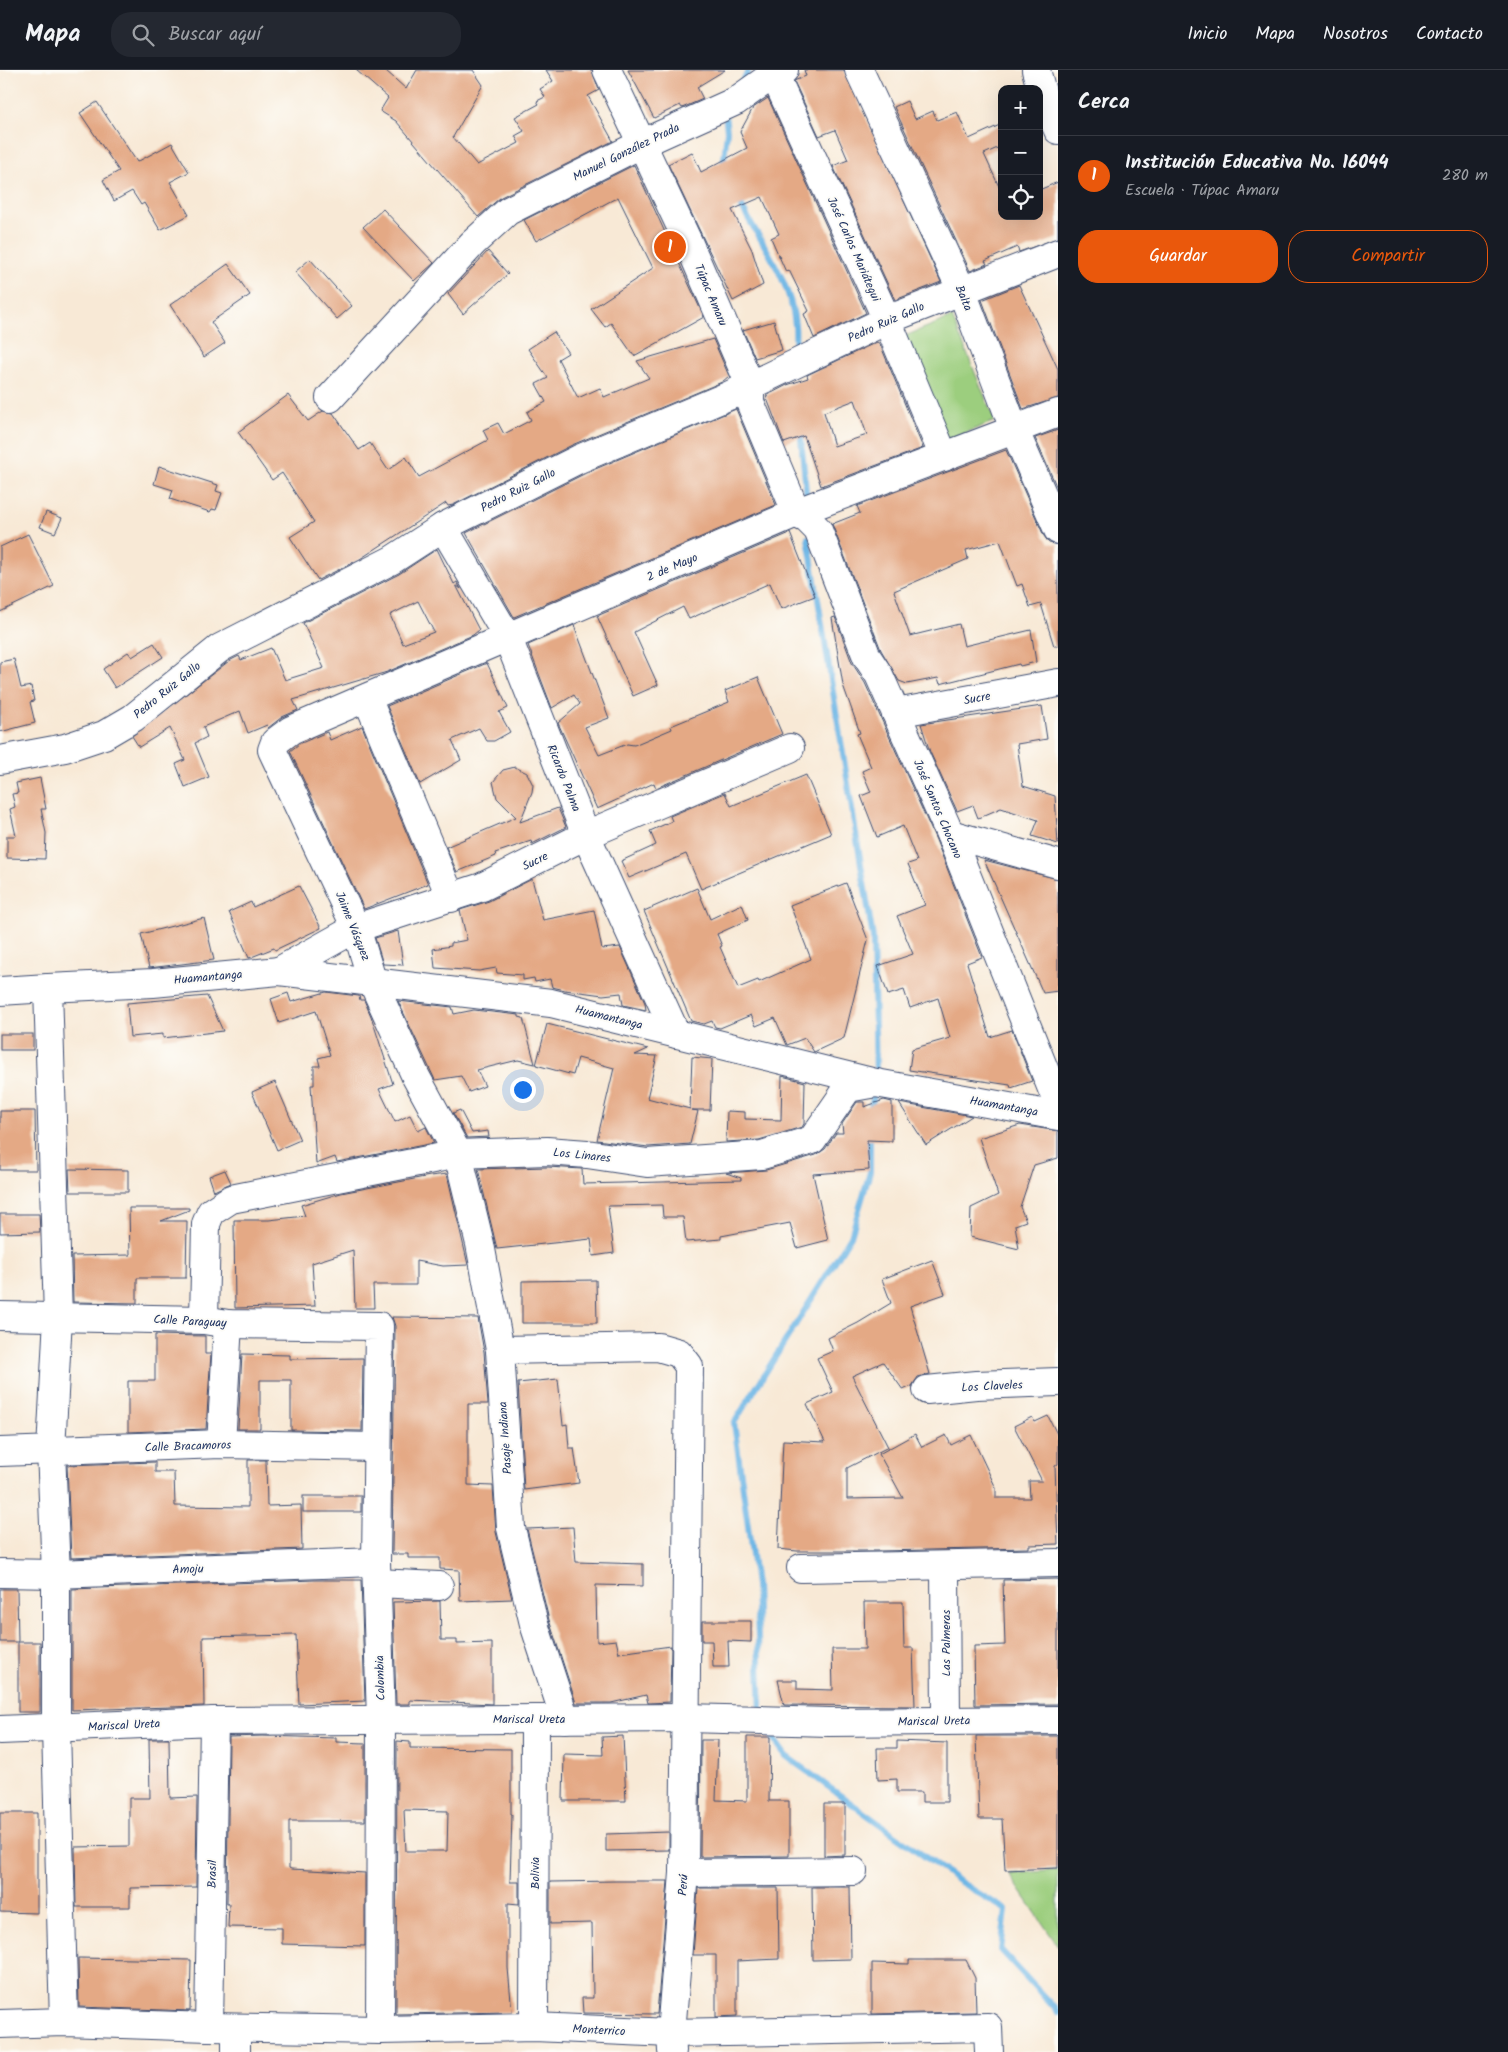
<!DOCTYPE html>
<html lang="es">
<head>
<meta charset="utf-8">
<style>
	body { margin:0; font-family:Kalam,sans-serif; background:#242831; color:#f1f3f6 }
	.controls { position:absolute; right:15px; top:15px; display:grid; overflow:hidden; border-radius:10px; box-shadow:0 5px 20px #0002 }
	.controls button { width:45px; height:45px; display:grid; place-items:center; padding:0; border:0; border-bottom:1px solid #363941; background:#171b24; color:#f1f3f6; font:25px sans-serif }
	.you { position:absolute; left:522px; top:1019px; width:18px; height:18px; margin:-12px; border:4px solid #fff; border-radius:50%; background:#1a73e8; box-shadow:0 0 0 8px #1a73e833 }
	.badge { display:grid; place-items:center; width:32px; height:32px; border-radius:50%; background:#ea580c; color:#fff; font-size:16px; font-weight:700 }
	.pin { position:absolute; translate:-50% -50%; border:2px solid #fff; box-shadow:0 1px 5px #0006 }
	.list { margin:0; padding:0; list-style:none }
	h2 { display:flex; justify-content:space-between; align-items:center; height:65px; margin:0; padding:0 20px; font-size:21px }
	h2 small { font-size:16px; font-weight:400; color:#9ea1a6 }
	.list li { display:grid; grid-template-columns:32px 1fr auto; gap:15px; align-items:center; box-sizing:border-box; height:80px; padding:0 20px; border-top:1px solid #363941 }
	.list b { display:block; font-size:19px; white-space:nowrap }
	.list p { margin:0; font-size:16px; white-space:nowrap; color:#9ea1a6 }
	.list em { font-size:16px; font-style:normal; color:#9ea1a6 }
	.actions { display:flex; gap:10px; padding:15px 20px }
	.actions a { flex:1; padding:11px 0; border:1px solid #ea580c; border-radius:20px; text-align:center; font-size:18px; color:#ea580c }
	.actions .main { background:#ea580c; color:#fff }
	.icon { flex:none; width:28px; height:28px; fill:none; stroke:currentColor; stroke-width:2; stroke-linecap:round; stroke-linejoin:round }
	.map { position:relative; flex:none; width:1058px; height:1982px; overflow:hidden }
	header { display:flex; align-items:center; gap:30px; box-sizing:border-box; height:70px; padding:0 25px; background:#171b24; border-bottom:1px solid #363941 }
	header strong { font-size:24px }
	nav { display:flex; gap:28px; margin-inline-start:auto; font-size:18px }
	.search { width:350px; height:45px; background:#242831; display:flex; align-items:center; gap:12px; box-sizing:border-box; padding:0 18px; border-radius:20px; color:#9ea1a6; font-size:19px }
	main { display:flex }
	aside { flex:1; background:#171b24 }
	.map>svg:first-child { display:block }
	.green { fill:#9cce7e; stroke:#5c7e6e }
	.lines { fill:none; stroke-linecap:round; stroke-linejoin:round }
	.stream { stroke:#6db6e5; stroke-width:6 }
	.building { fill:#e4a985; fill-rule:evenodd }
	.minor-casing { stroke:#3c4b70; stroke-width:30 }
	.minor { stroke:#fff; stroke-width:28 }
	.labels { text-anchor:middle; stroke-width:4; stroke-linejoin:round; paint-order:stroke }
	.street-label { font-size:12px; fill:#1b2f5e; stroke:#fdfcf7 }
</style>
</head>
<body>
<header>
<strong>Mapa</strong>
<div class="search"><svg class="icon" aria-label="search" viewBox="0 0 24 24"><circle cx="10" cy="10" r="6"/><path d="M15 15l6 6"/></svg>Buscar aquí</div>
<nav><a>Inicio</a><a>Mapa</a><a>Nosotros</a><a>Contacto</a></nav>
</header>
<main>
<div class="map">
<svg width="1058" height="1982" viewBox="0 0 1058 1982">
	<rect width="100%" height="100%" fill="#fdfcf7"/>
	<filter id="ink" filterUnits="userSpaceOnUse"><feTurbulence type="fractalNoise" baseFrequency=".02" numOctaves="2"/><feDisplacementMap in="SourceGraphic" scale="10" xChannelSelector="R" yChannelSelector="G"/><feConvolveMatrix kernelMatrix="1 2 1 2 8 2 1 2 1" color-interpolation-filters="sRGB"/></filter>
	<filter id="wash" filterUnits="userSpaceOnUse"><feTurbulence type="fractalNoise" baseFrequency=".0096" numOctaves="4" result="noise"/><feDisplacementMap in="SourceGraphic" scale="20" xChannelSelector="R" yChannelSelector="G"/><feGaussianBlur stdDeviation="1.12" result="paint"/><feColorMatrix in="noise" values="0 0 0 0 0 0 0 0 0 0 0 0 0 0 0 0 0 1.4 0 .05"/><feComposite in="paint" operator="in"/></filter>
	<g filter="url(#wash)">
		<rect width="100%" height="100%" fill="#f8e9d6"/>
		<g class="green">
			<polygon points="952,247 995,351 948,370 905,266"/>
			<polygon points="1058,1800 1058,1876 1009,1804"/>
		</g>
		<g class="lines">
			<g class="stream">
				<polyline points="741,14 749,0"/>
				<polyline points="723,98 727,61 725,44"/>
				<path d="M738,130C759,170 791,209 795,255C796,265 795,276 795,286"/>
				<polyline points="800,358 807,431"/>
				<polyline points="808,468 873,868 876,1005"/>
				<polyline points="870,1042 875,1020"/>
				<polyline points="761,1644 756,1515 734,1353 851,1166 870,1102 870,1062"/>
				<polyline points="766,1658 786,1686 957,1810 1006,1840 1001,1880 1058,1942"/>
			</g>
		</g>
		<g id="blocks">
			<g class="building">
				<polygon points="356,0 385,0 406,19 417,0 473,0 483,15 453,67 477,95 519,73 515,66 524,61 515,47 539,34 537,31 545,27 540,19 553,11 546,0 592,0 599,20 588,26 613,71 501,127 478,147 396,51 380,41 388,28"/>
				<polygon points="628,0 725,0 697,17 703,29 682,38 680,35 654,48"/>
				<polygon points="804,0 844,0 941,212 895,230 833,96 848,90 835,60 819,66 794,11 806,6"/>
				<polygon points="768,28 866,243 814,268 804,244 809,241 789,200 786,202 771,168 779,164 762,127 732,140 752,180 763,215 733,231 668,94 692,82 701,102 747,78 740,62 753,38"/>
				<polygon points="907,31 915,49 933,41 937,50 957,42 969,69 1002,54 1002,76 984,84 1002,123 1002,146 1039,146 1039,120 1058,112 1058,168 1019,182 1017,177 985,191 987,194 970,201 894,37"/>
				<polygon points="97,32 137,92 172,73 189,102 170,112 189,145 160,160 144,133 141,135 132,121 114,131 103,110 119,101 80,43"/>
				<polygon points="634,95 704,247 634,286 611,253 605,257 591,239 653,198 618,127 536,171 524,150"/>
				<polygon points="383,139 434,193 414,211 363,157"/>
				<polygon points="488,181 508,204 463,244 448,224"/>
				<polygon points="310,189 352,236 337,249 295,202"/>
				<polygon points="228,194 250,225 211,252 225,273 204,287 170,235"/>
				<polygon points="1019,215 1058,299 1058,328 1023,339 982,230"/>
				<polygon points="774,251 782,280 755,288 743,260"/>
				<polygon points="554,262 568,283 558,289 578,328 600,318 604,327 649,308 637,291 713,269 729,306 722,312 572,375 453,435 448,436 446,433 360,489 318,510 290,467 314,452 282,403 272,410 238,362 288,325 308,351 323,341 333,343 359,380 370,373 388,400 406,387 419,407 488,370 483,360 498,353 504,364 531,350 527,342 546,332 536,314 548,308 528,279"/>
				<path d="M877,272L880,274L923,378L821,416L804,366L784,373L766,326L787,315L808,308L807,305ZM855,330L867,365L834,376L824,342Z"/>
				<polygon points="736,339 776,435 514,547 466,463 586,403"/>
				<polygon points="1058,360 1058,420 1035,368"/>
				<polygon points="1006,380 1044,466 1049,473 1058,475 1058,576 1054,576 1041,534 1030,537 1022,514 1017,516 1000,471 966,480 968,489 894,521 910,566 959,554 964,576 1031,560 1036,592 1020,596 1019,594 940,614 938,608 907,614 899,611 881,580 832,454 860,443 857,436"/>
				<polygon points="159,396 218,415 216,421 222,423 216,440 212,439 210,442 170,429 173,420 154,414"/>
				<polygon points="46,442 62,448 55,463 40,457"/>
				<polygon points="790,463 815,526 781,539 770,513 689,549 683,537 634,562 658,615 633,626 597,546"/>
				<polygon points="28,464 54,516 0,542 0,477"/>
				<path d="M437,479L454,514L457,512L461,519L456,515L479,560L473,565L387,602L293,630L298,640L282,647L268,658L267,655L248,663L240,641L203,657L207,667L195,673L209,707L185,717L176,694L185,690L170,658L139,677L132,666L229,591L239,586L241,590L271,578L285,610L324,598L303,553L399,504ZM418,531L434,562L403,574L390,545Z"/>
				<polygon points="835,547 852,593 865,613 936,770 982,887 967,893 990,967 1012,960 1032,1011 1011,1018 1010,1015 909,1000 912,979 950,968 938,928 910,938 904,920 888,925 878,896 913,884 897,846 925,835 908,794 917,791 903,756 877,767 861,726 871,722 862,701 871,697 857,664 860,663 843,615 832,548"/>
				<polygon points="574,555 609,648 585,657 599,685 627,674 634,675 672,659 671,656 729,632 725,621 758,607 782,664 656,718 654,713 597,739 558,653 580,634 574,625 552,638 528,575"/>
				<polygon points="154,573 163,587 115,618 103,599 128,582 132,587"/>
				<polygon points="14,589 21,618 31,616 34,631 30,632 35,653 0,662 0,592"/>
				<polygon points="487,593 508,638 499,642 510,662 494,671 487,671 479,658 452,670 461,690 420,714 387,636"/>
				<polygon points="1042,636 1047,669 1017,674 1023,716 1055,726 1058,774 1032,766 1038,750 1001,738 978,748 973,735 957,741 930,682 921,654"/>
				<polygon points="362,656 428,814 364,839 290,681 299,674 327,662 330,670"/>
				<polygon points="515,697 527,703 533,715 532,722 520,752 558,738 566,757 532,774 531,771 495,783 496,786 457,802 446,777 516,747 497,728 493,712 503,700"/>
				<polygon points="806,705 831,764 701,819 686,784 629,808 621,791 656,775 650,761 672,751 670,746 725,723 731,736"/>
				<polygon points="40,708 46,739 41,739 46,763 45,789 7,788 7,766 16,766 10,739 15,737 12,724 18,723 16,713"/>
				<polygon points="984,790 1058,809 1058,921 1043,923"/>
				<polygon points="532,809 543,850 594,840 602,879 620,877 645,933 646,940 623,935 621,923 603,925 565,920 552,917 550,909 535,912 534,908 523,910 523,905 497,903 496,898 479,901 435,898 433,879 451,876 451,873 467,870 460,840 489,831"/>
				<polygon points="846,813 868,870 844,968 814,982 805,968 787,975 775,948 756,956 751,945 720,958 715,957 712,951 704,954 691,951 644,841 697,818 710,849 742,834 748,850 717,864 722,876 720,877 738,918 758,910 759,912 811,889 790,835"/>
				<polygon points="299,816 321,858 275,880 274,878 249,888 229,842 251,832 253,837"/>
				<polygon points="204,848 214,890 149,898 141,864"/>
				<polygon points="398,861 403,895 383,894 375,868"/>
				<polygon points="326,922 359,926 360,930 364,930 371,946 393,1014 379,1019 395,1052 410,1045 418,1061 426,1057 434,1073 337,1092 335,1087 316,1094 311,1015 314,1015 314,996 320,996 318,988 330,985 316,941 279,953 271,929 288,923 291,932"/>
				<polygon points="207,926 223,961 163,968 163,964 130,967 127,933"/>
				<polygon points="398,931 452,937 454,944 474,940 519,945 519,947 523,948 535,994 518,990 477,1000 485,1016 469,1022 461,1006 435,1010"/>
				<polygon points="547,954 648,979 635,985 657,986 647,1028 690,1039 692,987 712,989 710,1040 692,1040 698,1041 690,1074 648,1077 597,1070 614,998 578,988 573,1005 536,995"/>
				<rect x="0" y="964" width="33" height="16"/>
				<polygon points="782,1006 805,1012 804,1054 802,1057 759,1070 726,1072 727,1041 745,1042 745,1049 781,1050"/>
				<polygon points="275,1012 300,1070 277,1080 252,1022"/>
				<polygon points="884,1030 892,1032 892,1071 867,1070 869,1100 813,1104 828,1170 797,1178 790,1153 721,1166 721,1169 686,1172 683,1147 663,1147 662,1135 608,1136 614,1183 593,1186 591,1169 497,1179 478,1099 547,1097 582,1099 583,1114 741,1110 741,1108 726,1103 766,1100 816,1085 825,1079 836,1063 843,1063 842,1054 857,1032 864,1032 864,1037"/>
				<polygon points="899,1033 972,1046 926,1075"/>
				<polygon points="460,1040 472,1063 488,1061 489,1067 467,1068 453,1043"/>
				<polygon points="0,1041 35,1041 36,1100 0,1100"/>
				<polygon points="1020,1055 1058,1061 1058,1088 1034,1095 1020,1137 1026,1151 1015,1155 1019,1179 970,1167 971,1138 998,1125 979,1068"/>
				<polygon points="69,1099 128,1100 128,1122 70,1122"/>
				<polygon points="225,1100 231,1113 214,1121 209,1106"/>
				<polygon points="447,1104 468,1195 443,1196 416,1191 416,1215 373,1215 374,1238 355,1238 353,1180 312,1193 315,1236 235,1238 234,1150 269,1150 305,1146 301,1135 341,1123 430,1106"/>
				<polygon points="129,1138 189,1138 189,1140 161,1151 187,1151 186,1208 137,1208 137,1233 73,1232 72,1186 130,1185"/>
				<polygon points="0,1144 39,1144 40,1162 0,1163"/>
				<polygon points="932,1190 945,1224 910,1236 930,1304 918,1307 912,1316 903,1320 883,1292 852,1306 888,1377 847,1398 847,1429 903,1428 879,1384 915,1364 922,1377 946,1365 951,1375 971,1365 996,1418 996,1428 1030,1428 1029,1411 1042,1411 1014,1356 1032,1347 1035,1352 1048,1346 1058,1366 1058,1394 1055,1396 1058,1474 1029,1475 1029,1478 878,1481 797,1481 778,1479 783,1370 825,1372 807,1334 833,1322 817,1288 833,1281 828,1268 858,1253 891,1233 882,1209"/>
				<polygon points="596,1210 597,1253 522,1253 522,1211"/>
				<polygon points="392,1247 478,1248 484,1282 488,1334 468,1334 468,1415 493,1416 496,1462 512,1529 460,1531 459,1500 440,1499 440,1488 408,1488 408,1484 392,1484 395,1256"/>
				<polygon points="155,1265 205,1266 205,1284 211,1284 206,1359 128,1362 128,1311 155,1311"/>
				<polygon points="242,1284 290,1285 290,1289 363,1288 362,1361 291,1360 291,1310 260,1310 260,1359 238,1359"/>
				<polygon points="558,1309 563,1355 567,1354 569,1378 574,1378 579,1413 524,1420 518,1313"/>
				<polygon points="248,1390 266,1390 267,1436 301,1435 302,1479 71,1488 67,1395 155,1392 155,1402 174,1402 175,1436 248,1437"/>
				<rect x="303" y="1426" width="58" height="16"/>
				<polygon points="573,1457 576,1492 643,1494 643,1516 596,1515 597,1572 616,1570 619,1583 671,1576 670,1632 648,1633 646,1625 611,1633 576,1633 549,1550 527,1459"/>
				<polygon points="1058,1509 1058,1634 975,1635 974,1576 1005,1575 1003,1510"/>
				<polygon points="314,1510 361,1510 365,1631 299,1634 296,1565 203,1567 204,1636 72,1640 72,1519"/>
				<polygon points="0,1519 17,1519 18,1572 0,1572"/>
				<polygon points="440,1531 441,1570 457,1570 457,1574 492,1573 492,1634 410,1630 410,1634 396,1634 393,1532"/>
				<polygon points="864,1532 903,1532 904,1578 913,1578 915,1636 784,1635 778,1610 797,1610 797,1619 833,1620 832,1579 865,1579"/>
				<polygon points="702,1551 751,1551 751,1572 728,1571 729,1597 713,1597 712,1571 702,1571"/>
				<rect x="18" y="1572" width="22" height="70"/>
				<polygon points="262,1666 336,1668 336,1672 365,1673 365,1751 289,1751 289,1798 291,1799 365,1803 365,1876 282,1874 282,1858 228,1857 229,1833 227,1833 229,1667"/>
				<polygon points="623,1666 626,1731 563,1731 564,1684 603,1685 602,1667"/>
				<polygon points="976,1666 1058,1666 1058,1798 1005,1800 1002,1749 979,1749"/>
				<polygon points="747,1667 770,1667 769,1731 789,1731 789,1786 700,1787 701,1670 718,1670 716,1730 747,1731"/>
				<polygon points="149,1669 169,1669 170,1728 197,1727 196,1817 130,1818 130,1837 76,1837 75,1777 129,1776 129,1728 150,1728"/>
				<path d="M397,1671L410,1672V1678L511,1679V1744H512L510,1812H519V1834L508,1833V1898L512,1942L396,1944ZM404,1740L448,1741L447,1781H406Z"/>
				<polygon points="897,1671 947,1673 947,1732 922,1732 922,1722 897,1722 897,1709 878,1710 877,1678 897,1678"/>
				<polygon points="824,1734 845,1734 845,1785 824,1786"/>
				<polygon points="0,1743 37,1743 37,1843 0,1842"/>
				<polygon points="669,1762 669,1780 606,1781 606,1764"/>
				<polygon points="616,1811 668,1811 657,1944 583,1943 582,1928 593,1928 592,1853 550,1854 550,1812"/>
				<polygon points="812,1817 850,1817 851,1889 813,1890"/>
				<polygon points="698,1818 778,1818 779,1889 737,1891 737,1946 716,1947 716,1885 693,1885"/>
				<polygon points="78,1888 191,1890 190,1941 79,1937"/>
				<polygon points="909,1890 966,1890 975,1908 976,1942 872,1944 872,1893 909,1894"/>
			</g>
		</g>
	</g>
	<g filter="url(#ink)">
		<use href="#blocks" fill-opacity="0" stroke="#3c4b70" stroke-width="1"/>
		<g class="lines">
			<g class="minor-casing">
				<g id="minor">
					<polyline points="607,0 689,174 750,315 750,332 797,444 807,449 818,460 867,587 879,605 950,764 1058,1034"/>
					<polyline points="772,0 887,250 944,387"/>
					<polyline points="859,0 961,219 1014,359 1058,460"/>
					<polyline points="1036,0 1043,26 1058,60"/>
					<polyline points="330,328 473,173 508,141 643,73 736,31 774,4 784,0"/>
					<polyline points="443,457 507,566 586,765 676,964"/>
					<polyline points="367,628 451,828"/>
					<polyline points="896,643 1058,613"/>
					<polyline points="0,690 65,678 104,665 133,648 220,578 392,490 443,457 579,389 728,326 887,250 1058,183"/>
					<polyline points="950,764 1058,794"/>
					<polyline points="279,901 356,858 482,817 586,765 790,678"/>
					<polyline points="0,921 48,918"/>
					<polyline points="0,1246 204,1250 228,1254 379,1256 376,1492 381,1650 380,1960"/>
					<polyline points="204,1250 206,1154 211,1142 231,1129 458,1084 547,1081 587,1084 647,1093 762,1085 812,1070 848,1018 876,1013"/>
					<polyline points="500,1280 658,1277 679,1283 689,1296 684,1803 671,1963 672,1981"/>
					<polyline points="927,1320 976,1315 1058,1312"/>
					<polyline points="221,1374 228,1254"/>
					<polyline points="0,1382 221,1374 377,1377"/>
					<polyline points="945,1496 946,1651"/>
					<polyline points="801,1498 1058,1493"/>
					<polyline points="0,1503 56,1504 376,1492"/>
					<polyline points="377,1513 439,1516"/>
					<polyline points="565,1649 534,1554 511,1458 500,1280 480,1174 458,1084 416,1007 373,913 356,858 272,680 275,672 291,660 808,438 1058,343"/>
					<polyline points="0,1660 214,1651 687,1648 829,1652 1058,1650"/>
					<polyline points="684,1803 853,1801"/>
					<polyline points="64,1952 56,1659 56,1504 51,1380 58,1247 48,918 153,913 279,901 551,933 876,1013 1058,1046"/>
					<polyline points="0,1954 64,1952 209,1957 380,1960 534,1957 671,1963 988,1957 989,1982"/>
					<polyline points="209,1957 214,1651"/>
					<polyline points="534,1957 535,1649"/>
					<polyline points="236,1982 236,1958"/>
				</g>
			</g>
			<use href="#minor" class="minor"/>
		</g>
	</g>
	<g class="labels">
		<g class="street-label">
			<text transform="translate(626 82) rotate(-26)" y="4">Manuel González Prada</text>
			<text transform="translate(854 179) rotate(66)" y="4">José Carlos Mariátegui</text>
			<text transform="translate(711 225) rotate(67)" y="4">Túpac Amaru</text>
			<text transform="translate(964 228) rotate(68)" y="4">Balta</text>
			<text transform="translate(886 252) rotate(-24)" y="4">Pedro Ruiz Gallo</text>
			<text transform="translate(518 420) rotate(-27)" y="4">Pedro Ruiz Gallo</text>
			<text transform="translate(672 497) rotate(-23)" y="4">2 de Mayo</text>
			<text transform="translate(167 620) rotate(-39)" y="4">Pedro Ruiz Gallo</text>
			<text transform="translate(977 628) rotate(-11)" y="4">Sucre</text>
			<text transform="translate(564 708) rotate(68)" y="4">Ricardo Palma</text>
			<text transform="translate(938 739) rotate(67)" y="4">José Santos Chocano</text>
			<text transform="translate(535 791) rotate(-26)" y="4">Sucre</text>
			<text transform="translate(353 856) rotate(68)" y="4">Jaime Vásquez</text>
			<text transform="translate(208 907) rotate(-5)" y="4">Huamantanga</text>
			<text transform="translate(609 947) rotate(14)" y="4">Huamantanga</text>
			<text transform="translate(1004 1036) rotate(10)" y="4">Huamantanga</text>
			<text transform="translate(582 1085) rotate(6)" y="4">Los Linares</text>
			<text transform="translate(190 1251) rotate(3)" y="4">Calle Paraguay</text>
			<text transform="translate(992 1316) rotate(-3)" y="4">Los Claveles</text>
			<text transform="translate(505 1368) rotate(-94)" y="4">Pasaje Indiana</text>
			<text transform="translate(188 1376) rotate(-2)" y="4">Calle Bracamoros</text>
			<text transform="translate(188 1499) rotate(-2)" y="4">Amoju</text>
			<text transform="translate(946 1573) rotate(-90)" y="4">Las Palmeras</text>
			<text transform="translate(380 1608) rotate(-92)" y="4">Colombia</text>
			<text x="529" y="1653">Mariscal Ureta</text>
			<text transform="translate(934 1651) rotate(-1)" y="4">Mariscal Ureta</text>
			<text transform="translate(124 1655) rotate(-3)" y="4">Mariscal Ureta</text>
			<text transform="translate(535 1803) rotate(-90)" y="4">Bolivia</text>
			<text transform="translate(212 1804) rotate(-89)" y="4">Brasil</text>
			<text transform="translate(683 1815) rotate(-86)" y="4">Perú</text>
			<text transform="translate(599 1960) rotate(3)" y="4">Monterrico</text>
		</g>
	</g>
</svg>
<div class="controls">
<button>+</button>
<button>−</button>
<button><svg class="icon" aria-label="locate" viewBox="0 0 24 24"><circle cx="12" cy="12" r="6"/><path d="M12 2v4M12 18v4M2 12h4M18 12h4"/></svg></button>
</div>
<div class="you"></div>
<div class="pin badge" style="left:670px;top:177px">1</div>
</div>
<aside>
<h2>Cerca<small></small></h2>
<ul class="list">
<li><span class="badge">1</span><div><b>Institución Educativa No. 16044</b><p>Escuela · Túpac Amaru</p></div><em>280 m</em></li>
</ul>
<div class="actions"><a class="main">Guardar</a><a>Compartir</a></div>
</aside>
</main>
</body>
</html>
